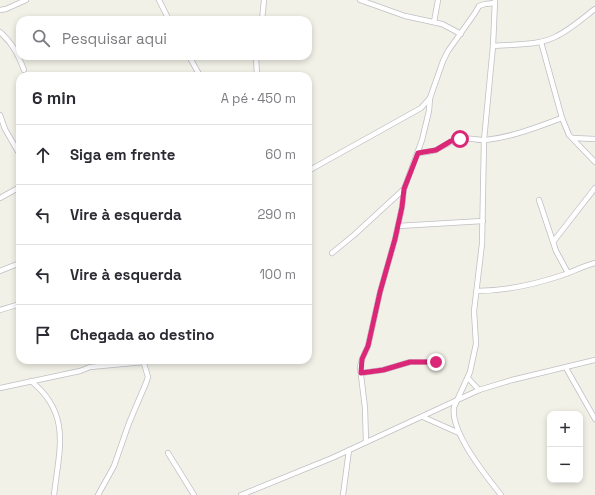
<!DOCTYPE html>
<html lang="pt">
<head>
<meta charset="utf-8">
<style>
	body { margin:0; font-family:"Space Grotesk",sans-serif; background:#f2f2f3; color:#2b2b33 }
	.controls { position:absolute; right:12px; bottom:12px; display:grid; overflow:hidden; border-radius:8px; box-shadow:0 2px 6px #0003 }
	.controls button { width:36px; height:36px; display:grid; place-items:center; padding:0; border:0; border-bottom:1px solid #e1e1e2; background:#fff; color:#2b2b33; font:20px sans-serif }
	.stop { position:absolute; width:12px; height:12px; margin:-9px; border:3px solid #db2777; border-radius:50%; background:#fff }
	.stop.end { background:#db2777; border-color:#fff; box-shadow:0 1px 4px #0008 }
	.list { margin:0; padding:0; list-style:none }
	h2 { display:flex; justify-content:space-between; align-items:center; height:52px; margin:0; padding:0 16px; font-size:17px }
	h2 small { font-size:13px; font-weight:400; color:#7c7c81 }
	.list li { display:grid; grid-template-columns:26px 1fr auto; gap:12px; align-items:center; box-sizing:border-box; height:60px; padding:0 16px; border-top:1px solid #e1e1e2 }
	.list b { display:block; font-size:15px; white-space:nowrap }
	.list em { font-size:13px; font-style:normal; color:#7c7c81 }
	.icon { flex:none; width:22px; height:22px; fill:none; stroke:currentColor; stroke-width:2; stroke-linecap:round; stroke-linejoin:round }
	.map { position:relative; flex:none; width:595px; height:495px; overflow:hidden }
	.search { position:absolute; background:#fff; box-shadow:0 2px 6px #0003; left:16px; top:16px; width:296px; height:44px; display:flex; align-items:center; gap:10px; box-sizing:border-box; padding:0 14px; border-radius:12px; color:#7c7c81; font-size:15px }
	.panel { position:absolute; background:#fff; box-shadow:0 2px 6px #0003; left:16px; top:72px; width:296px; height:292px; border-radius:12px }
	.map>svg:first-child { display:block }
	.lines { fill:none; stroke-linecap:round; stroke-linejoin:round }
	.minor-casing { stroke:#bfbfc6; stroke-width:6 }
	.minor { stroke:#fff; stroke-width:4.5 }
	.route { stroke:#db2777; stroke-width:5 }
</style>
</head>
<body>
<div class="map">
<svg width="595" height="495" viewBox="0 0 595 495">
	<rect width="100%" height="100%" fill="#f1f1e7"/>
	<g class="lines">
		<g class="minor-casing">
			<g id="minor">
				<polyline points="159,0 169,20"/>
				<polyline points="360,0 405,16 442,24 461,34"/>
				<path d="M495,0L493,46L484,140L482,244L474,311L476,344L470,372L454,407C450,432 486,476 501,495"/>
				<polyline points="0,10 6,9 26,0"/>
				<polyline points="262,20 264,0"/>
				<polyline points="434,22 438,0"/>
				<path d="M0,32C13,44 18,54 24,70"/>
				<polyline points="541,42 562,118 569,135 595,162"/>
				<path d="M493,46C514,44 539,46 557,36C571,29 583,18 595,9"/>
				<polyline points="189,56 200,76"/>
				<polyline points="256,56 257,76"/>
				<polyline points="0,115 5,129 20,155"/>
				<polyline points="573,138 595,139"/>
				<path d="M418,153C424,152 431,152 436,150C445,145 452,140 461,139C470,137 478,141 486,140C512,137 538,127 562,118"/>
				<polyline points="308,171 421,108 430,98 443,61 448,51 475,13 479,6 485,4 495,3"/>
				<polyline points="0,198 20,187"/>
				<polyline points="539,200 556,251 568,273"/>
				<polyline points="398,226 483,221"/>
				<polyline points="553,242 595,188"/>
				<polyline points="332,253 354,235 404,189"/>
				<polyline points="0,271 20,263"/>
				<path d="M477,291C506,291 536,284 563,275C574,271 584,266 595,263"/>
				<polyline points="0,310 20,304"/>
				<polyline points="566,368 595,419"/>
				<polyline points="361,373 383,370 410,362 436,362"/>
				<polyline points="468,378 479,390"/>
				<path d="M31,381C72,414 59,450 54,495"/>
				<polyline points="0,388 80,371 90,367 144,362"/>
				<polyline points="423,417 459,433"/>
				<polyline points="366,442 365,408 360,367 362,359 368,346 380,292 395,239 402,207 404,189 422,140 429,111 430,98"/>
				<polyline points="168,453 194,495"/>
				<polyline points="98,495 114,466 129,423 146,383 148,377 143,360"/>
				<polyline points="241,495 332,458 479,390 512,380 595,360"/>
				<polyline points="343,495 349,450"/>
			</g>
		</g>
		<use href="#minor" class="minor"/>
	</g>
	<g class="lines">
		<polyline class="route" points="436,362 410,362 383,370 361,373 362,359 368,346 380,292 395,239 402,207 404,189 418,153 436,150 451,141 460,139"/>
	</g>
</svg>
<div class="controls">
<button>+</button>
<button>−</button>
</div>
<div class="stop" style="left:460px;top:139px"></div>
<div class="stop end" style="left:436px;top:362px"></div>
<div class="search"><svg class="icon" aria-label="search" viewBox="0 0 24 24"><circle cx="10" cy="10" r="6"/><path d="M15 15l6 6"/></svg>Pesquisar aqui</div>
<section class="panel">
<h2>6 min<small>A pé · 450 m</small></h2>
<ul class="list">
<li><svg class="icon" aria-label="ahead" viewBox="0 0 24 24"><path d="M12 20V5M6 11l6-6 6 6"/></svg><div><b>Siga em frente</b></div><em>60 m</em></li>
<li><svg class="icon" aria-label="left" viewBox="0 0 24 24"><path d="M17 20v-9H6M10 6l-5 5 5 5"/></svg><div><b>Vire à esquerda</b></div><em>290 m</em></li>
<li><svg class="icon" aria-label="left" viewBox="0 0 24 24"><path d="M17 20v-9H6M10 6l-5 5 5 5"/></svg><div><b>Vire à esquerda</b></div><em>100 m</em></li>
<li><svg class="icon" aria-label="arrive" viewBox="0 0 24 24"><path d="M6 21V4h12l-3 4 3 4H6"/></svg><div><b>Chegada ao destino</b></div></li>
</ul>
</section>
</div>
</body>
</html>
